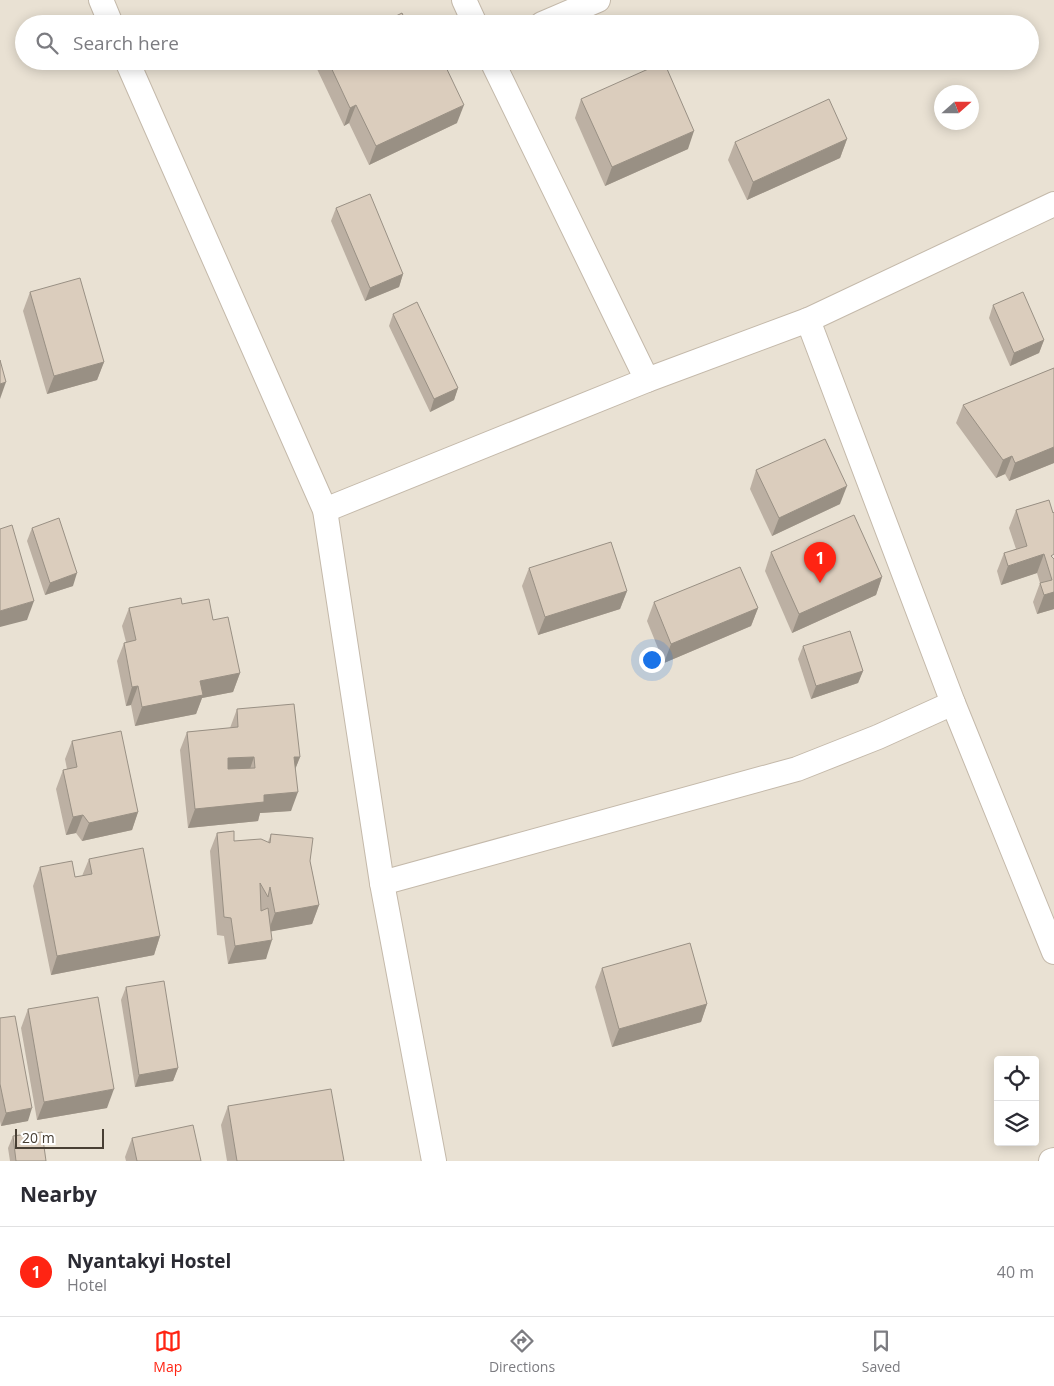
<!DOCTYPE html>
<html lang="en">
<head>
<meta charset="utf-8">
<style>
	body { margin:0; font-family:"Open Sans",sans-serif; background:#f2f2f3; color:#2b2b33 }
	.controls { position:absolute; right:15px; bottom:15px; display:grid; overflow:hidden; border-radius:5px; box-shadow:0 2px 12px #0003 }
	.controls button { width:45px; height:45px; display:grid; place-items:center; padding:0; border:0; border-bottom:1px solid #e1e1e2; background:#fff; color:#2b2b33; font:25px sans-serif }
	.compass { position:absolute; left:934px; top:85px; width:45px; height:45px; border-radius:50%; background:#fff; box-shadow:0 2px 12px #0003; rotate:69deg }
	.scale { position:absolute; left:15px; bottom:12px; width:89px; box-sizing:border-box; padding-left:5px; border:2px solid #483f34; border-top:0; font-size:14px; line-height:18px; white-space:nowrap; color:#483f34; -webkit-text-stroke:4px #fff; paint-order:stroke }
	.you { position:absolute; left:651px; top:659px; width:18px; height:18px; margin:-12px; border:4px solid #fff; border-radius:50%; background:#1a73e8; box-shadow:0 0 0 8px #1a73e833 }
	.badge { display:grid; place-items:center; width:32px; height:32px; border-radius:50%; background:#ff2413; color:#fff; font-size:16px; font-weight:700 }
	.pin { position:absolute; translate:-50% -41px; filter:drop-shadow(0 1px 2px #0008) }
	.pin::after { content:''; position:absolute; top:26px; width:18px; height:15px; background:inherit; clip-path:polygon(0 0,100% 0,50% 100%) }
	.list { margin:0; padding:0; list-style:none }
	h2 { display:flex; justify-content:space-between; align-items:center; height:65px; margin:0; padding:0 20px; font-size:21px }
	h2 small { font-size:16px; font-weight:400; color:#7c7c81 }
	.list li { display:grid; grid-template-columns:32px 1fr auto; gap:15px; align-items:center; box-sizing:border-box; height:90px; padding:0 20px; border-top:1px solid #e1e1e2 }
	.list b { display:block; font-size:19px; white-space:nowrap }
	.list p { margin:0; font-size:16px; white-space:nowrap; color:#7c7c81 }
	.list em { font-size:16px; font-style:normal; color:#7c7c81 }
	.icon { flex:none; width:28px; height:28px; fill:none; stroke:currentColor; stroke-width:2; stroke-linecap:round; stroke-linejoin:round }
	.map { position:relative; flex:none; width:1054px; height:1161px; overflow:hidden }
	.search { position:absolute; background:#fff; box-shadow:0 2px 12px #0003; left:15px; right:15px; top:15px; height:55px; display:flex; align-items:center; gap:12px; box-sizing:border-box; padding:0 18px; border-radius:28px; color:#7c7c81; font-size:19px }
	.sheet { height:155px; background:#fff }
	nav { display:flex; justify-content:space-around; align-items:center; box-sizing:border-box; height:70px; border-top:1px solid #e1e1e2; background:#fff; font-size:14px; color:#7c7c81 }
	nav a { display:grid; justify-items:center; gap:2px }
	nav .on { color:#ff2413 }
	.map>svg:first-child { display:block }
	.residential { fill:#e9e1d3; fill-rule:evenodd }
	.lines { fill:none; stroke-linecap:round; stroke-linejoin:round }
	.street-casing { stroke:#c4b9aa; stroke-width:26 }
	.street { stroke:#fff; stroke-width:24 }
	.wall { fill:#bcb0a3 }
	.shaded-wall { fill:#999084 }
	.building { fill:#dbcdbd; stroke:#999084; fill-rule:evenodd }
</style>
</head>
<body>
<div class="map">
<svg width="1054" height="1161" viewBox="0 0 1054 1161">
	<rect width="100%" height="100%" fill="#f5efe6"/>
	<path class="residential" d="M0,0H1054V1161H0ZM24,24H1030V61H24ZM942,92H972V122H942ZM998,1060H1035V1142H998Z"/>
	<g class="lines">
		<g class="street-casing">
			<g id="street">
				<polyline points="101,0 111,24"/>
				<polyline points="464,0 475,24"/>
				<polyline points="542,24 598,0"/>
				<polyline points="127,61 325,510 382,883 434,1161"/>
				<polyline points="492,61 647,380"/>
				<polyline points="808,320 953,703 1054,952"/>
				<polyline points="325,510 647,380 808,320 1054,204"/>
				<polyline points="382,883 797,769 878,737 953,703"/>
				<polyline points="1051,1161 1054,1160"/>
			</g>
		</g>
		<use href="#street" class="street"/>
	</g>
	<g class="wall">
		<polygon points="319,61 443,61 457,123 369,165 349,123 344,126 317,69"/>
		<polygon points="581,99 688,149 605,186 575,118"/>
		<polygon points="847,139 840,158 747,200 728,160 735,142"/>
		<polygon points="336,208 403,274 399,287 365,301 331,221"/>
		<polygon points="30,292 104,362 97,380 47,394 23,311"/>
		<polygon points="993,305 1044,340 1039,353 1010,366 989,318"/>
		<polygon points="393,314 458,388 454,400 430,412 389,326"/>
		<polygon points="1054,368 1054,463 1009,481 1005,474 996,478 956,423 963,405"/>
		<polygon points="756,470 840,504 772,536 750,489"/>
		<polygon points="1049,500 1054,609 1037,614 1033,602 1040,583 1037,573 1001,585 997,571 1004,553 1016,549 1009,528 1016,510"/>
		<polygon points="32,528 73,586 45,595 27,541"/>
		<polygon points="771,552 882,577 876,595 792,633 765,571"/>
		<polygon points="529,568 627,591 620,609 538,635 522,586"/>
		<polygon points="654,602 758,608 751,626 664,663 647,621"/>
		<polygon points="182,604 213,620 240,673 233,692 202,698 196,714 135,726 131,705 126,706 117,661 124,643 126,642 122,626 129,608"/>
		<polygon points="803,646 863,671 858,683 811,699 798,659"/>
		<polygon points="237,709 300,757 295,769 291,811 260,813 258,821 188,828 180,750 187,732 230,728"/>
		<polygon points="72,741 138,812 132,830 82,841 76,833 66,835 56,789 63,770 67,769 65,759"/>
		<polygon points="217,833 234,841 268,842 271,834 310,861 319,905 312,924 271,931 266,959 228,964 224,936 217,935 210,851"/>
		<polygon points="89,859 160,936 154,955 51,975 33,886 40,867 75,877 82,876"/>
		<polygon points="602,968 707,1004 701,1022 612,1047 595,987"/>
		<polygon points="126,987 178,1068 173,1081 135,1087 121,1000"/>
		<polygon points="28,1009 107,1108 37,1120 21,1028"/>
		<polygon points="0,1018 28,1121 1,1126 0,1121"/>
		<polygon points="228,1106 344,1161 227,1161 221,1125"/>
		<polygon points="13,1136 46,1161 10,1161 8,1148"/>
		<polygon points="132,1138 201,1161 126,1161 125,1157"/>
	</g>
	<g class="shaded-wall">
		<polygon points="356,105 349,123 344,126 350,108"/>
		<polygon points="464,105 457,123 369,165 376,146"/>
		<polygon points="694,131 688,149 605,186 612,167"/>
		<polygon points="847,139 840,158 747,200 753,182"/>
		<polygon points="403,274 399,287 365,301 370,288"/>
		<polygon points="1044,340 1039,353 1010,366 1014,353"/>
		<polygon points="104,362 97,380 47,394 54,376"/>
		<polygon points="6,382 0,399 0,384"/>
		<polygon points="458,388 454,400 430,412 434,399"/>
		<polygon points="1054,447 1054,463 1009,481 1015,463"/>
		<polygon points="1012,456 1005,474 996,478 1003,460"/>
		<polygon points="847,486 840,504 772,536 779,518"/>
		<polygon points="1044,554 1037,573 1001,585 1008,566"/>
		<polygon points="77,573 73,586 45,595 50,583"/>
		<polygon points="882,577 876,595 792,633 799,614"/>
		<polygon points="1054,590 1054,609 1037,614 1044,595"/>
		<polygon points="627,591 620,609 538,635 545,617"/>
		<polygon points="34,601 27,620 0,627 0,611"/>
		<polygon points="758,608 751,626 664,663 671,644"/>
		<polygon points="863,671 858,683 811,699 816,686"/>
		<polygon points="240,673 233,692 202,698 196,714 135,726 142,707 200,681"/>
		<polygon points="138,686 131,705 126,706 132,687"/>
		<polygon points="254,757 248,775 221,777 228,758"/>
		<polygon points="294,757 300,757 293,775"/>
		<polygon points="298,792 291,811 260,813 258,821 188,828 195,809 264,795"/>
		<polygon points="138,812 132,830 82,841 89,823"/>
		<polygon points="83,815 76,833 66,835 73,817"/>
		<polygon points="319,905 312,924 268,932 275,913"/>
		<polygon points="160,936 154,955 51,975 57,956"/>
		<polygon points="272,940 266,959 228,964 235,946"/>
		<polygon points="707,1004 701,1022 612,1047 619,1029"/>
		<polygon points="178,1068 173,1081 135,1087 139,1075"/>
		<polygon points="114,1089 107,1108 37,1120 44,1102"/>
		<polygon points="32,1108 28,1121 1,1126 6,1113"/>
	</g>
	<g class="building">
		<polygon points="402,13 407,24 380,24"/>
		<polygon points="328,61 443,61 464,105 376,146 356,105 350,108"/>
		<polygon points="664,62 694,131 612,167 581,99"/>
		<polygon points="829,99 847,139 753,182 735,142"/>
		<polygon points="370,194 403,274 370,288 336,208"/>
		<polygon points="80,278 104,362 54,376 30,292"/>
		<polygon points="1023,292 1044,340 1014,353 993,305"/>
		<polygon points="417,302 458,388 434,399 393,314"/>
		<polygon points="0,360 6,382 0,384"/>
		<polygon points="1054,368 1054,447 1015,463 1012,456 1003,460 963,405"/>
		<polygon points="825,439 847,486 779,518 756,470"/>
		<polygon points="1049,500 1053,513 1054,512 1054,554 1051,556 1054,559 1054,592 1044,595 1040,583 1052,580 1044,554 1008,566 1004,553 1027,546 1016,510"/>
		<polygon points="854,515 882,577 799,614 771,552"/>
		<polygon points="59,518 77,573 50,583 32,528"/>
		<polygon points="12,525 34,601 0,611 0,529"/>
		<polygon points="611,542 627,591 545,617 529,568"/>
		<polygon points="740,567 758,608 671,644 654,602"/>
		<polygon points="181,598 182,604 209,599 213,620 228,617 240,673 200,681 203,695 142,707 138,686 132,687 124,643 136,640 129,608"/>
		<polygon points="850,631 863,671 816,686 803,646"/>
		<path d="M294,704L300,757H294L298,792L264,795V802L195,809L187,732L238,727L237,709ZM254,757L255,768L228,769V758Z"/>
		<polygon points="121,731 138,812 89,823 83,815 73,817 63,770 77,767 72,741"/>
		<polygon points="234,831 234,841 261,839 270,843 271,834 313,838 310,861 319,905 275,913 270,887 268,897 260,883 261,911 268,908 272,940 235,946 231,918 224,917 217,833"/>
		<polygon points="143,848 160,936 57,956 40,867 72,861 75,877 92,874 89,859"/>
		<polygon points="690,943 707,1004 619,1029 602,968"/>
		<polygon points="164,981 178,1068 139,1075 126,987"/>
		<polygon points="98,997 114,1089 44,1102 28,1009"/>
		<polygon points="15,1016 32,1108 6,1113 0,1084 0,1018"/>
		<polygon points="331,1089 344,1161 237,1161 228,1106"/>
		<polygon points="193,1125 201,1161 137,1161 132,1138"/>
		<polygon points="42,1132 46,1161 16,1161 13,1136"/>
	</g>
</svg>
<div class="controls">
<button><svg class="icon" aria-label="locate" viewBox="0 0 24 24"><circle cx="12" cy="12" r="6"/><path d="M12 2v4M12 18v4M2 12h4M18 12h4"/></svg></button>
<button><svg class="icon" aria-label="layers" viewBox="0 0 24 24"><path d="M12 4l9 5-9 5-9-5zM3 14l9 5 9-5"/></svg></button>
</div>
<svg class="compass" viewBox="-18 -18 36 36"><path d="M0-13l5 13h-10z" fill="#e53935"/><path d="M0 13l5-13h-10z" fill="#7c7c81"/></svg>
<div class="scale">20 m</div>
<div class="you"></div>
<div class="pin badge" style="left:820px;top:583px">1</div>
<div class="search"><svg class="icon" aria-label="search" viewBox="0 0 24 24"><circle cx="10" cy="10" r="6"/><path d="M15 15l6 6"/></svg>Search here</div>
</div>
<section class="sheet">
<h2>Nearby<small></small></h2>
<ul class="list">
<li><span class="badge">1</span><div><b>Nyantakyi Hostel</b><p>Hotel</p></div><em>40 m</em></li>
</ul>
</section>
<nav>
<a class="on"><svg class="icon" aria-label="map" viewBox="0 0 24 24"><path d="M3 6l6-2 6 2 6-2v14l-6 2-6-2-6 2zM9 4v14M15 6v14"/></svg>Map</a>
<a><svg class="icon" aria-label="directions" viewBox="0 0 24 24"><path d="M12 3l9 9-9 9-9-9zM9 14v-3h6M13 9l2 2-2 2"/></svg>Directions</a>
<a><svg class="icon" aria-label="saved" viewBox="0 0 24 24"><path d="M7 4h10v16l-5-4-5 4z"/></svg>Saved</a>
</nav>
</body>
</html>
